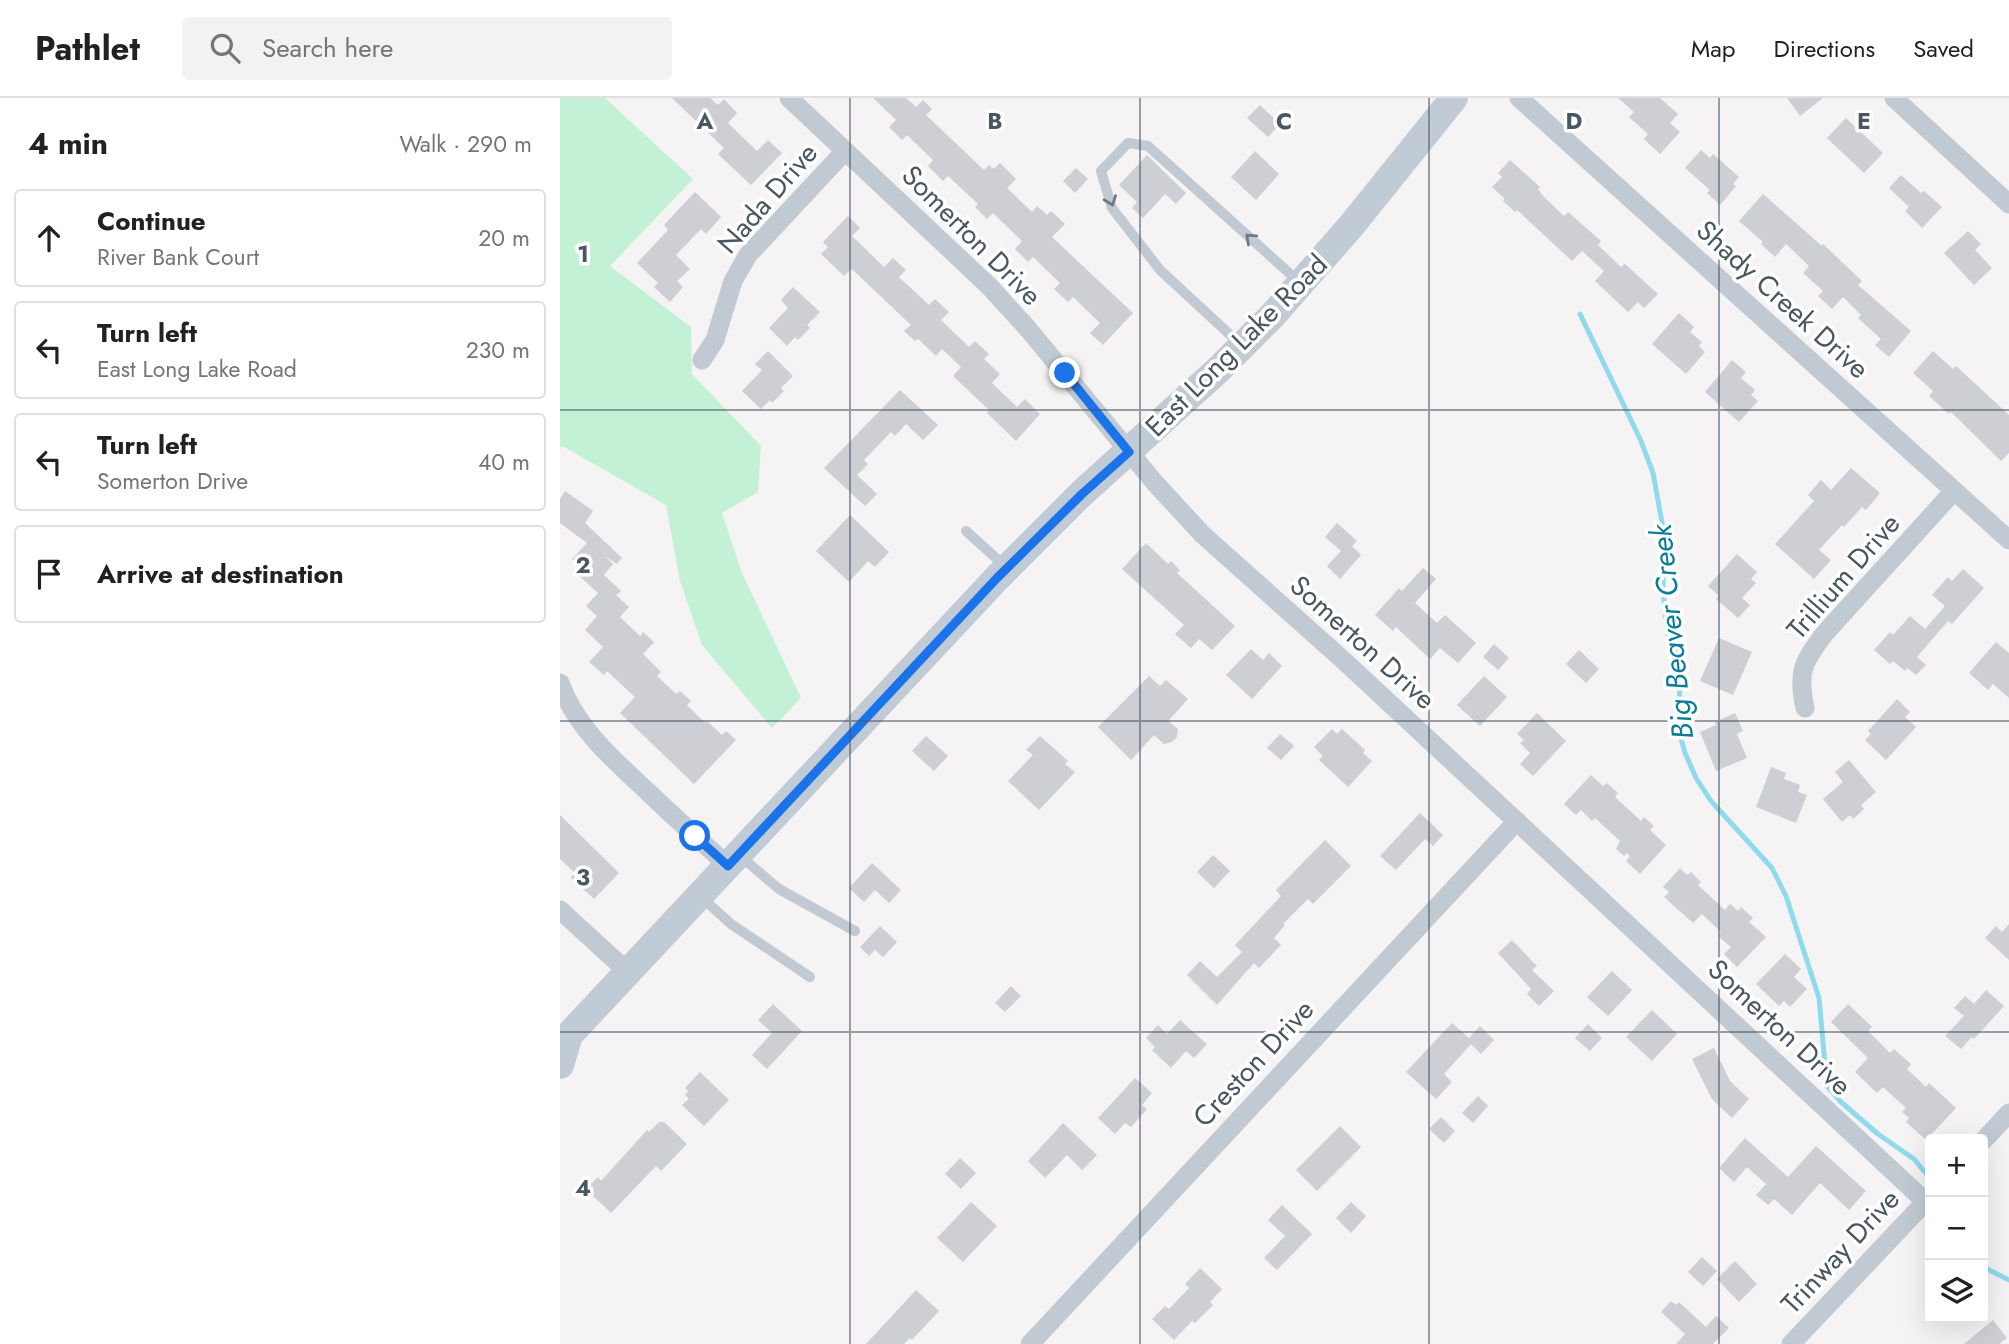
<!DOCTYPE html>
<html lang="en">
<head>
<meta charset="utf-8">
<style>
	body { margin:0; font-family:Jost,sans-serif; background:#f2f2f2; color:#202124 }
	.controls { position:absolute; right:21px; bottom:21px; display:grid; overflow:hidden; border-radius:7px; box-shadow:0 7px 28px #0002 }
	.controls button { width:63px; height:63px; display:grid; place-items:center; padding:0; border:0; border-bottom:2px solid #e0e0e0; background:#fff; color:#202124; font:35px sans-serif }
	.stop { position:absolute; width:21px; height:21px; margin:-16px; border:5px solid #1a73e8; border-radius:50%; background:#fff }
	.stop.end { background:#1a73e8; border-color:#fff; box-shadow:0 2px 7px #0008 }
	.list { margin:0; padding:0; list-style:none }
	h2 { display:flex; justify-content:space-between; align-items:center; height:91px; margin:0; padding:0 28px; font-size:30px }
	h2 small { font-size:23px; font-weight:400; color:#757577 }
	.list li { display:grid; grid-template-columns:46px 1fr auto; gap:21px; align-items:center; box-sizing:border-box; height:98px; margin:0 14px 14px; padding:0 14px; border:2px solid #e0e0e0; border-radius:7px }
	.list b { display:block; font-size:26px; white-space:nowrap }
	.list p { margin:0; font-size:23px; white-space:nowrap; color:#757577 }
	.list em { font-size:23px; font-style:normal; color:#757577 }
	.icon { flex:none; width:38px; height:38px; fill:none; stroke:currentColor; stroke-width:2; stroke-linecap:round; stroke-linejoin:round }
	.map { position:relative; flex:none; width:1449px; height:1246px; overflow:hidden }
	header { display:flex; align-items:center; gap:42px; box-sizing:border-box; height:98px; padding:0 35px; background:#fff; border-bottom:2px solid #e0e0e0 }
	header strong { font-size:33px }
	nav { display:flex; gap:38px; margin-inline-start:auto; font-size:24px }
	.search { width:490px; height:63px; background:#f2f2f2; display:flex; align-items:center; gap:18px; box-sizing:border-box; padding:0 24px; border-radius:7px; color:#757577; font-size:26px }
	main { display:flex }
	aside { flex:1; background:#fff }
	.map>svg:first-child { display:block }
	.green { fill:#c3f1d5 }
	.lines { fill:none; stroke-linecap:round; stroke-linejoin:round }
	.stream { stroke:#90daee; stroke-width:5 }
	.building { fill:#cdcfd5 }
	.lane { stroke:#c1cad2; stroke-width:10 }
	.street { stroke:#c1cad2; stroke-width:19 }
	.secondary { stroke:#c1cbd6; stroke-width:28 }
	.oneway { stroke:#6e7983 }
	.route { stroke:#1a73e8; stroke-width:9 }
	.grid { fill:none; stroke:#4a5661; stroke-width:2; stroke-opacity:0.55 }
	.labels { text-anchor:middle; stroke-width:7; stroke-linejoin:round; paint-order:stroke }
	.street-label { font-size:28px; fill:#4a5661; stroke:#fff }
	.water-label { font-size:30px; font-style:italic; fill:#0c7c9b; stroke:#fff }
	.grid-label { font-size:23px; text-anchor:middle; font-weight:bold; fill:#4a5661; stroke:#fff; stroke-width:7; stroke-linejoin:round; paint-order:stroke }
</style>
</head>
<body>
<header>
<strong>Pathlet</strong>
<div class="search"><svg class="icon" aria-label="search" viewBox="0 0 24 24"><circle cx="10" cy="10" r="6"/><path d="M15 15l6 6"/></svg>Search here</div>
<nav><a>Map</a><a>Directions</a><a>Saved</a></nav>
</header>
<main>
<aside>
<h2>4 min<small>Walk · 290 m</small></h2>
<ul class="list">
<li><svg class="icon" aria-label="ahead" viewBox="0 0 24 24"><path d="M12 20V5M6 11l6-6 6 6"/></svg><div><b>Continue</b><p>River Bank Court</p></div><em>20 m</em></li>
<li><svg class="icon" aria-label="left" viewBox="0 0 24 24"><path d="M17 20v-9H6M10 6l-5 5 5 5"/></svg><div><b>Turn left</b><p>East Long Lake Road</p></div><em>230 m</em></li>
<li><svg class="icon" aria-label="left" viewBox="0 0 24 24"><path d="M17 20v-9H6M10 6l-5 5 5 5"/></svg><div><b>Turn left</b><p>Somerton Drive</p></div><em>40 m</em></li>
<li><svg class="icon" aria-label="arrive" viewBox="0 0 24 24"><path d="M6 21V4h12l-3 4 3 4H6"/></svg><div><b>Arrive at destination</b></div></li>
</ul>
</aside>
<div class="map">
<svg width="1449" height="1246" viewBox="0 0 1449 1246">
	<rect width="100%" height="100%" fill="#f5f3f3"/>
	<polygon class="green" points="0,0 45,0 133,81 50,168 131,229 132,276 201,348 198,394 162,415 182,475 241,600 212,630 142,547 120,483 106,407 4,349 0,349"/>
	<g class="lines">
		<g class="stream">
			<polyline points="1020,216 1081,343 1093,375 1103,430 1103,490 1106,524 1108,536 1120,562 1121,575 1118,619 1119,633 1125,655 1136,680 1151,703 1212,770 1226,798 1259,900 1267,988 1281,1004 1318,1036 1354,1061 1368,1078"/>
			<polyline points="1423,1169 1449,1182"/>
		</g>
	</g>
	<g class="building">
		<polygon points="112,0 150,0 158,7 164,1 177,15 168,25 197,53 208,42 222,55 191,87 158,56 164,50"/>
		<polygon points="313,0 346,0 356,9 363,2 372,11 366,17 424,72 429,67 434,71 440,65 456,81 447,90 472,114 477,108 487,117 491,113 505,126 492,139 573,215 543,247 530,235 540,225 513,199 508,204 494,191 500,185 473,159 468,164 455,151 462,143 433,115 427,121 415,109 418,106 388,78 383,83 368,68 373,62 347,37 342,42 329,29 336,22"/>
		<polygon points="1058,0 1100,0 1118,16 1110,25 1120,34 1100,56 1084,41 1088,36 1069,19 1074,14"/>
		<polygon points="1227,0 1263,0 1240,18"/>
		<polygon points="700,7 720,26 708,39 687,20"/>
		<polygon points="1286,20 1323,55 1304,75 1267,40"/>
		<polygon points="1141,52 1150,60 1153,56 1179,79 1173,86 1176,88 1160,107 1147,95 1150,92 1125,70"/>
		<polygon points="695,53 719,76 696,102 671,79"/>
		<polygon points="587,57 626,95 616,106 605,96 583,120 572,110 577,104 559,87"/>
		<polygon points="950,62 980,89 978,91 984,99 1004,118 1008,114 1041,143 1038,147 1061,169 1065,166 1098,196 1084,210 1078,204 1068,214 1035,183 1044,173 1022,153 1012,163 957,112 955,114 943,103 945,101 932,89 942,79 938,75"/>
		<polygon points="516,70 528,81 515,95 503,83"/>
		<polygon points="1341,77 1361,95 1364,93 1382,109 1362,130 1345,113 1349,109 1329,90"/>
		<polygon points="135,94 161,119 146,136 141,131 116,157 130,171 117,183 123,189 110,204 94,189 98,185 77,165 108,132 104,127"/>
		<polygon points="1203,96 1262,148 1263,146 1302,183 1298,187 1351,233 1329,259 1315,247 1321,241 1298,220 1301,217 1283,199 1272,211 1258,198 1263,193 1243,175 1249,168 1226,146 1215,159 1201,146 1203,144 1179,123"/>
		<polygon points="288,118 300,130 292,138 324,169 333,160 346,172 339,179 369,207 375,201 389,214 381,222 409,249 415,243 429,256 424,261 440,276 432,285 457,309 465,301 480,316 456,343 427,315 429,312 393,278 401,269 382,251 376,258 358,241 355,243 344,233 351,227 294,173 291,171 284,178 261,156 268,149 263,144"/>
		<polygon points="1408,133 1421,146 1415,152 1432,170 1414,187 1384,155"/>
		<polygon points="233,189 260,214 247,227 250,230 238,242 235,239 227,248 209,230 228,210 221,202"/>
		<polygon points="1119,215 1134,229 1130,234 1142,244 1139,248 1145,254 1126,276 1092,246"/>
		<polygon points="208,253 233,278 221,290 224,293 212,305 210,302 201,311 182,293 202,272 195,266"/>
		<polygon points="1373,253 1393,271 1396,268 1449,317 1449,355 1441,363 1391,314 1389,316 1369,298 1373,293 1353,275"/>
		<polygon points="1172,262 1186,274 1181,280 1195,292 1191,297 1198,303 1179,324 1145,294"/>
		<polygon points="340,292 378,327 363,342 346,326 335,338 331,334 304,362 308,366 297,377 317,396 305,408 264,370"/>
		<polygon points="1291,370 1320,395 1306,412 1302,409 1284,429 1282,427 1259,452 1271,462 1254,481 1215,446 1254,403 1248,397 1261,382 1271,392"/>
		<polygon points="5,393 33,413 25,425 62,460 57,466 45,458 53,466 44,477 61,493 56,497 69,509 60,519 80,538 83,534 94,544 83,556 101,574 97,578 116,596 120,593 131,603 127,607 145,625 147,623 162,637 166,633 176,642 134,686 60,615 75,599 47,573 44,577 29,564 43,549 25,532 37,518 26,508 38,495 16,475 21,470 12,461 27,445 0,425 0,401"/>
		<polygon points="290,417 329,454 315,469 308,463 289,484 256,453"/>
		<polygon points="777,425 797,443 792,448 801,457 780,481 767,468 781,453 765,439"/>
		<polygon points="586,445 608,466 611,463 620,472 617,475 675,528 652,552 639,541 631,550 615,536 624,527 562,471"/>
		<polygon points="1177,456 1197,474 1191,481 1196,485 1182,500 1190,507 1178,520 1156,501 1159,498 1148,488"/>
		<polygon points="863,470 876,481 855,505 877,525 885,517 916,545 898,565 880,550 870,561 836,529 833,533 815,517 839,490 842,493"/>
		<polygon points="1403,471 1424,490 1392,526 1388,523 1357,559 1366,567 1356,577 1347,570 1345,573 1333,563 1330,566 1314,552 1330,534 1333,537 1350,518 1365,531 1385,508 1372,497 1388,479 1392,483"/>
		<polygon points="1159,540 1192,554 1173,597 1140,583"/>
		<polygon points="1436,544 1449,555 1449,600 1433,586 1428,592 1409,575"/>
		<polygon points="934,546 949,560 938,572 923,559"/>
		<polygon points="691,551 703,562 709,555 722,568 692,601 666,577"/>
		<polygon points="1019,552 1039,571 1026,585 1006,566"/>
		<polygon points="589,578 600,588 606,582 628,601 608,623 618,631 617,639 612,644 604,646 594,637 571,662 538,629"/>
		<polygon points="924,578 947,599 920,628 897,607"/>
		<polygon points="1337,601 1350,614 1345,619 1356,629 1326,662 1305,642 1311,636 1308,633"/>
		<polygon points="977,615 1006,643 973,678 960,666 970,655 960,645 964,642 957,636"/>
		<polygon points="1175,615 1183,633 1177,636 1187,660 1156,673 1140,634 1156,627 1155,624"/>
		<polygon points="772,631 777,636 782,631 805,652 803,655 812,663 788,689 759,662 763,658 754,649"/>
		<polygon points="720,636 734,648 721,662 707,650"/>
		<polygon points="366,638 388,658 374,673 352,653"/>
		<polygon points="480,638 508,663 505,666 515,674 479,712 448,683 473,657 466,652"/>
		<polygon points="1289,662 1316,694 1301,707 1304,711 1293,721 1290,717 1282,724 1263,701 1283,684 1275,674"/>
		<polygon points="1211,669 1226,675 1224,681 1240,687 1238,694 1247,697 1236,725 1196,709"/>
		<polygon points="1031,677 1043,688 1047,685 1058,695 1055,699 1081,723 1084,719 1094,728 1090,732 1106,747 1080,776 1066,763 1070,758 1067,755 1064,758 1056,751 1060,743 1035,720 1032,723 1021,712 1016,717 1004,706"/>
		<polygon points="860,715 883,737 873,748 865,741 836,772 820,758"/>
		<polygon points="0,717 59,775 34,801 11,780 15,775 0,761"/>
		<polygon points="765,742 791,768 753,806 748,801 723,826 725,827 714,840 721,847 699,870 694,865 657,907 627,877 640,863 657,879 682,854 675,847 721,798 716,792"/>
		<polygon points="653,757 670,773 654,790 637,774"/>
		<polygon points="312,765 341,792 329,805 315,792 304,804 289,790"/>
		<polygon points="1120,770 1127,777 1131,774 1141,784 1138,787 1165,812 1170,806 1178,813 1181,809 1193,820 1189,824 1206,839 1177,869 1164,856 1171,849 1158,838 1161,834 1142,816 1133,825 1104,799 1109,794 1103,789"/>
		<polygon points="1449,826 1449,862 1425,840 1436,828 1442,834"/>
		<polygon points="320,828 337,844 323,859 315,852 309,858 300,849"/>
		<polygon points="952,842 977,868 972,872 994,893 979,908 967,896 971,891 938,855"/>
		<polygon points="1225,856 1241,871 1234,879 1247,891 1230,909 1224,903 1219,908 1196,886"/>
		<polygon points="1052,873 1072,892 1048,918 1027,899"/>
		<polygon points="451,888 461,898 445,914 435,905"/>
		<polygon points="1426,892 1444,908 1414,941 1412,939 1401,951 1385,938 1404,918 1394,910 1405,898 1414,906"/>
		<polygon points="213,906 242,933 207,971 192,957 212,935 198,922"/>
		<polygon points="1288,906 1312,929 1308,933 1330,955 1334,951 1351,966 1347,971 1366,989 1369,985 1396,1010 1366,1042 1346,1024 1349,1020 1342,1014 1346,1010 1323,989 1317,995 1295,974 1308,960 1271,924"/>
		<polygon points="1092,912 1117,936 1092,963 1066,939"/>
		<polygon points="620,922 647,946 634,960 626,953 611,970 592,952 595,949 586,940 598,927 607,936"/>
		<polygon points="892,925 909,940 920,928 934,942 921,956 911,946 884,976 892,984 876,1001 846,974"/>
		<polygon points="1028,926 1042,940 1030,953 1015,940"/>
		<polygon points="1154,950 1170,983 1189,1001 1172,1020 1152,1001 1132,961"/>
		<polygon points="140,974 169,1002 144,1028 122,1007 129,1001 125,997 128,993 125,990"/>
		<polygon points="575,980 592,995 582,1007 587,1011 571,1029 565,1025 555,1036 538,1020"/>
		<polygon points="918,998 928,1008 913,1025 902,1015"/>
		<polygon points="881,1019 895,1033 884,1045 869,1031"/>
		<polygon points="99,1024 104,1024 127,1046 101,1073 96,1068 51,1115 26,1091 38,1079 41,1083 87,1032 89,1034"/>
		<polygon points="503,1025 537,1057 522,1072 507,1057 485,1080 468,1063"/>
		<polygon points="780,1028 801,1049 757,1093 736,1072"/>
		<polygon points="1185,1040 1228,1079 1256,1048 1306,1093 1289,1112 1260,1085 1232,1117 1214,1101 1208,1107 1196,1097 1206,1086 1187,1069 1174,1084 1159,1070"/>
		<polygon points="400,1060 416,1075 401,1091 385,1076"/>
		<polygon points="411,1104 437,1128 403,1164 377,1140"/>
		<polygon points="791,1104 806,1118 791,1135 776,1120"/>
		<polygon points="722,1107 752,1136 717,1172 704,1160 725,1138 708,1122"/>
		<polygon points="1142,1159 1157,1173 1143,1188 1128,1174"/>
		<polygon points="1175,1163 1197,1186 1179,1204 1157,1181"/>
		<polygon points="640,1170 662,1191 650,1204 653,1207 635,1225 632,1223 614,1242 592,1221 605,1208 609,1211 629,1190 625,1186"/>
		<polygon points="356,1192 379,1213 352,1242 350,1240 344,1246 306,1246"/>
		<polygon points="1111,1203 1116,1207 1119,1204 1146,1229 1156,1218 1169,1230 1153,1246 1116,1246 1125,1236 1101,1214"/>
		<polygon points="1433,1222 1447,1240 1439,1246 1404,1246"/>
	</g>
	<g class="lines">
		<g class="lane">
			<polyline points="679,245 600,172 552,110 541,73 568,45 588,48 738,183"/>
			<polyline points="406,433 447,470"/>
			<polyline points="179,757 219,791 295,833"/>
			<polyline points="140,798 171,826 250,879"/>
		</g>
		<g class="street">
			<polyline points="229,0 430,189 469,232 595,385 642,436 782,561 1366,1104"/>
			<polyline points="959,0 1449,442"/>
			<polyline points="1334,0 1449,106"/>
			<polyline points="142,262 155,242 173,183 188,157 285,53"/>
			<path d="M0,585C16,630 54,662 88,694C114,719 141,743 168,768"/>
			<path d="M1245,610C1237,574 1243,564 1265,535L1394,393"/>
			<polyline points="0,812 69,875"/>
			<polyline points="1423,1043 1449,1015"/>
			<polyline points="470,1246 957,723"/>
			<polyline points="1231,1246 1370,1099"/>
		</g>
		<polyline class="secondary" points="0,967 9,937 437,480 521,396 658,272 712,218 791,128 894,0"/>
	</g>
	<defs><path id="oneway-chevron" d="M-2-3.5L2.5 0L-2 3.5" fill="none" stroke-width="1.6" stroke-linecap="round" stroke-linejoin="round" transform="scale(1.75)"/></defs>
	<g class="oneway">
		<use href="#oneway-chevron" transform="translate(551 103) rotate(70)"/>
		<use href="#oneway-chevron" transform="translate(690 140) rotate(-138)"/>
	</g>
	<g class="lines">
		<polyline class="route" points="135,738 168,768 437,480 522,396 569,354 505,275"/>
	</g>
	<path class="grid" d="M290,0V1246M580,0V1246M869,0V1246M1159,0V1246M0,312H1449M0,623H1449M0,934H1449"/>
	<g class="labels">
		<g class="street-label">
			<text transform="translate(207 100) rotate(-49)" y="10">Nada Drive</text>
			<text transform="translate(412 137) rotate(45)" y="10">Somerton Drive</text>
			<text transform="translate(1223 201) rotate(42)" y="10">Shady Creek Drive</text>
			<text transform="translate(676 247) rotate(-45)" y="10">East Long Lake Road</text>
			<text transform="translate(1283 478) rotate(-49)" y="10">Trillium Drive</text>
			<text transform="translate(803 544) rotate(42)" y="10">Somerton Drive</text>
			<text transform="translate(1220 929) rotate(43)" y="10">Somerton Drive</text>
			<text transform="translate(693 965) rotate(-47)" y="10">Creston Drive</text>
			<text transform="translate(1280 1153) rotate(-47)" y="10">Trinway Drive</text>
		</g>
		<g class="water-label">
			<text transform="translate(1112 534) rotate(-96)" y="10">Big Beaver Creek</text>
		</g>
	</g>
	<g class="grid-label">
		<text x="145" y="31">A</text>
		<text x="435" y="31">B</text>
		<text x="724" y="31">C</text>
		<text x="1014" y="31">D</text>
		<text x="1304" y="31">E</text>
		<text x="23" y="164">1</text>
		<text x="23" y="475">2</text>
		<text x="23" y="787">3</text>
		<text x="23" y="1098">4</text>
	</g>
</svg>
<div class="controls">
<button>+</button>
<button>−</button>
<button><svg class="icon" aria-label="layers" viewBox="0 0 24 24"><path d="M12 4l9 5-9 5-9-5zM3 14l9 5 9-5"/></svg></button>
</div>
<div class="stop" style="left:135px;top:738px"></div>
<div class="stop end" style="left:505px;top:275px"></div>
</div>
</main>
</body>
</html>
